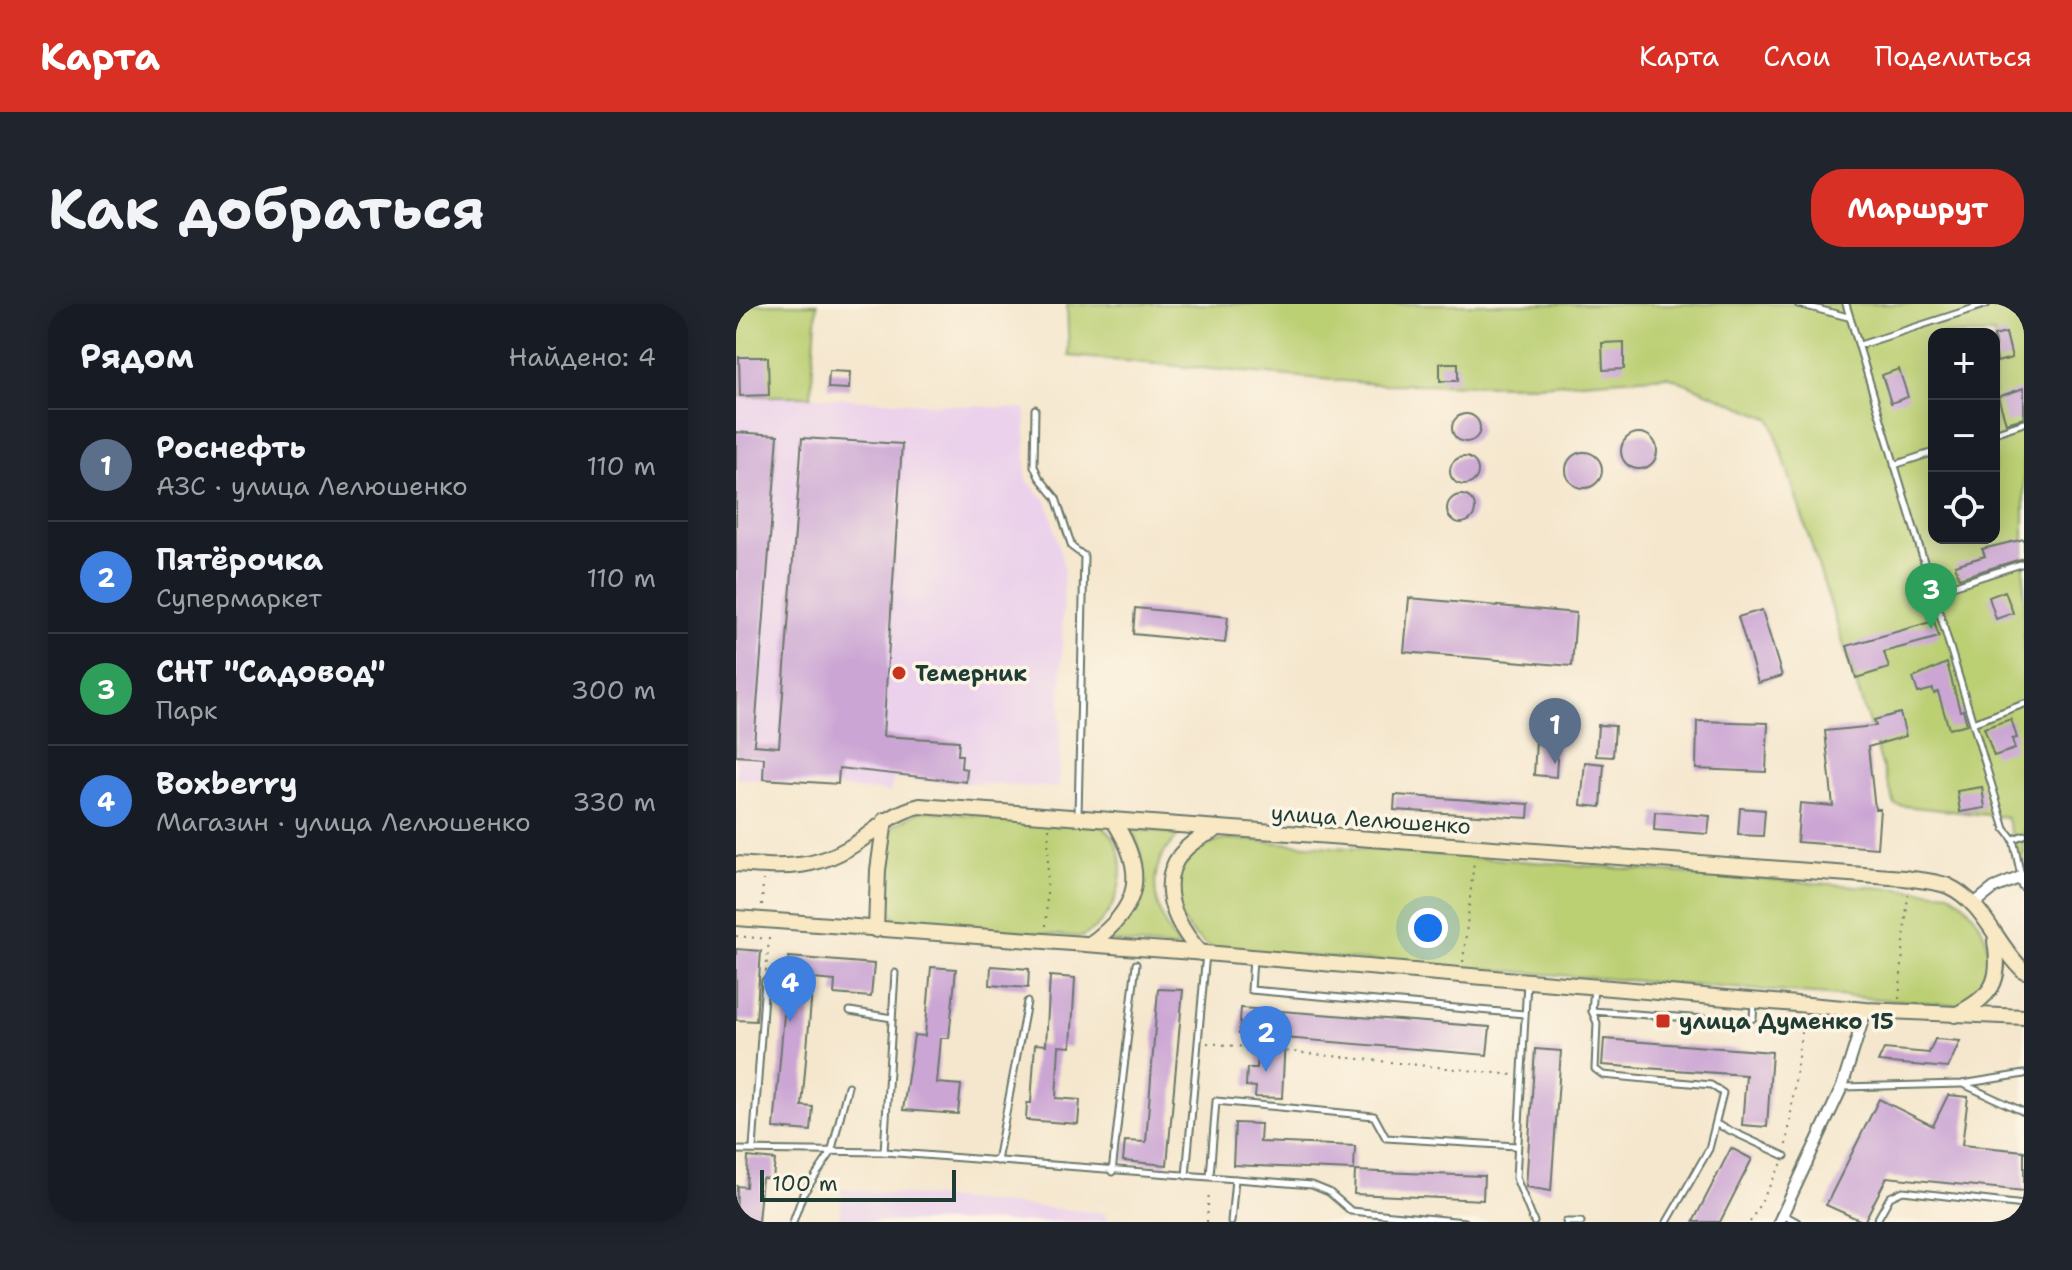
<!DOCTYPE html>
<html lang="ru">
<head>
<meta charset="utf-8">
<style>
	body { margin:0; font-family:"Shantell Sans",sans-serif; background:#20242c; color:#f1f3f6 }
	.controls { position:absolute; right:24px; top:24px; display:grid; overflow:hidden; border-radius:16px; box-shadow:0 4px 20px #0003 }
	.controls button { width:72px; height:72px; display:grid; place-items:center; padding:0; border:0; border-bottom:2px solid #363941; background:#171b24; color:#f1f3f6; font:40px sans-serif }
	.scale { position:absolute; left:24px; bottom:20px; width:196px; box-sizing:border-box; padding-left:8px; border:4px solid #1f3d34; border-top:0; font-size:22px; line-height:28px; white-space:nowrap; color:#1f3d34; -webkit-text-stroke:6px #fcf5e5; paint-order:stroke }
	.you { position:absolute; left:692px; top:624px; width:28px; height:28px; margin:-20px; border:6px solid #fff; border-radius:50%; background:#1a73e8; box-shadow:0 0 0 12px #1a73e833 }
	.badge { display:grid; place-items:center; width:52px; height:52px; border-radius:50%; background:#d93025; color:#fff; font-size:26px; font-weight:700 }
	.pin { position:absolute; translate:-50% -66px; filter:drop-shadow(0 2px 4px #0008) }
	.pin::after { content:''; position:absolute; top:42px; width:28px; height:24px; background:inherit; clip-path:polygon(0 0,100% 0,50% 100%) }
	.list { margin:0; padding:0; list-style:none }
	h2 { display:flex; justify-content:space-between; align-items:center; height:104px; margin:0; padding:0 32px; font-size:34px }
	h2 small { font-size:26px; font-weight:400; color:#9ea1a6 }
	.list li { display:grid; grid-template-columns:52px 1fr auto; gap:24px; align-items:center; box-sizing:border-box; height:112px; padding:0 32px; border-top:2px solid #363941 }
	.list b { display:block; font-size:30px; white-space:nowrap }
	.list p { margin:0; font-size:26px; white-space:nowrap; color:#9ea1a6 }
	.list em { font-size:26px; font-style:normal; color:#9ea1a6 }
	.icon { flex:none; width:44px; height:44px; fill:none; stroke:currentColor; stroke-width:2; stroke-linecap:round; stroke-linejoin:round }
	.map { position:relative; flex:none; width:1288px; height:918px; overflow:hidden; border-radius:32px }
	header { display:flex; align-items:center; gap:48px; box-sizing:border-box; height:112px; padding:0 40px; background:#d93025; color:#fff }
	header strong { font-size:38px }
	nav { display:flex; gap:44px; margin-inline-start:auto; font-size:28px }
	.intro { display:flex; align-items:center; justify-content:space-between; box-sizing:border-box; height:192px; padding:0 48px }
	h1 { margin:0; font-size:56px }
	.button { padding:20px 36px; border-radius:32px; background:#d93025; color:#fff; font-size:28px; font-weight:700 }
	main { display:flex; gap:48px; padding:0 48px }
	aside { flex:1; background:#171b24; border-radius:32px; box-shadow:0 4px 20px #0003 }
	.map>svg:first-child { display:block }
	.built { fill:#ebd1eb }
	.green { fill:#bbcf73; stroke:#6d8654; stroke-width:2; fill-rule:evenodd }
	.building { fill:#cba5d4 }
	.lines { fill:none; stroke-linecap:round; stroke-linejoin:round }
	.lane-casing { stroke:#6a786a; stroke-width:9 }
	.street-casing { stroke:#6a786a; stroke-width:14 }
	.secondary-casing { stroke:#6a786a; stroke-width:18 }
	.path { stroke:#6a786a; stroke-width:2; stroke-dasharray:2 6; stroke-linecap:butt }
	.lane { stroke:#fff; stroke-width:5 }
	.street { stroke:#fff; stroke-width:10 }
	.secondary { stroke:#f8e8c3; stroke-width:14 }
	.poi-dot { fill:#c8321e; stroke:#fcf5e5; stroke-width:3 }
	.labels { text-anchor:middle; stroke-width:7; stroke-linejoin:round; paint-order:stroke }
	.poi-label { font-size:22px; font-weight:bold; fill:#1f3d34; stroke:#fcf5e5; text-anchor:start }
	.street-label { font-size:22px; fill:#1f3d34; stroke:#fcf5e5 }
</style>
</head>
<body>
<header>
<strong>Карта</strong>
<nav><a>Карта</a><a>Слои</a><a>Поделиться</a></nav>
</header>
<div class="intro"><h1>Как добраться</h1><a class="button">Маршрут</a></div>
<main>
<aside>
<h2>Рядом<small>Найдено: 4</small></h2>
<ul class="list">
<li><span class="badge" style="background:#5c6f8a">1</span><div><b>Роснефть</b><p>АЗС · улица Лелюшенко</p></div><em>110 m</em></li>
<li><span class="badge" style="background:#3f7fe0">2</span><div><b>Пятёрочка</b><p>Супермаркет</p></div><em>110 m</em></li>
<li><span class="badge" style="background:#2e9e5b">3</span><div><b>СНТ &quot;Садовод&quot;</b><p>Парк</p></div><em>300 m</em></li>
<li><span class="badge" style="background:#3f7fe0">4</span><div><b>Boxberry</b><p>Магазин · улица Лелюшенко</p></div><em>330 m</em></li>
</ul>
</aside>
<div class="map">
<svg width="1288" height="918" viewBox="0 0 1288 918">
	<rect width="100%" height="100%" fill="#fcf5e5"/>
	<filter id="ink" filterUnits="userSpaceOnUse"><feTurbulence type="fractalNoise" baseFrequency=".0125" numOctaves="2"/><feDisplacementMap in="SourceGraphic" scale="16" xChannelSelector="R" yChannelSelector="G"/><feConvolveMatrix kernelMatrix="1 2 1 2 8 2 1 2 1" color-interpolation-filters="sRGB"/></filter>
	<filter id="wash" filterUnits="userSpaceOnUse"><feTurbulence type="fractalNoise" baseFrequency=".006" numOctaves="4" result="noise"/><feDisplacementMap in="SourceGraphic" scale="32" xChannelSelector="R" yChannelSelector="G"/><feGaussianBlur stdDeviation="1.8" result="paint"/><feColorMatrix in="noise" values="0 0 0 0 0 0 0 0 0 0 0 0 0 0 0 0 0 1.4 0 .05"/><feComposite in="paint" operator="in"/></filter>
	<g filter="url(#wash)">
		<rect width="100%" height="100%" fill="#f5e7ce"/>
		<g class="built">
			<polygon points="0,92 65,92 290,105 290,175 312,199 328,264 323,484 158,475 154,488 0,474"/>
			<polygon points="106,885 370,909 370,918 103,918"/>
		</g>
		<g class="green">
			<polygon points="0,0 81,0 75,92 0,92"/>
			<path d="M331,0H1288V565L1270,513L1159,501L1035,115L932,72L802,81L640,80L333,52ZM1198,30H1258V234H1198Z"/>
			<path d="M185,507L366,522C401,549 384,616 345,633L159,616L149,595L157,522Z"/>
			<path d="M396,525L445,530C405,562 417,609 444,645L369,637C412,606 417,573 396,525Z"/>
			<path d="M493,535L1214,589C1255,614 1271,674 1223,701L478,645C421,616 426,545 493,535Z"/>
		</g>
		<g id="blocks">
			<g class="building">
				<polygon points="1270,29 1276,54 1261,58 1258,32"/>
				<polygon points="888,38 888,65 867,66 866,39"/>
				<polygon points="3,53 32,53 33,91 4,92"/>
				<rect x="704" y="59" width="18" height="18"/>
				<polygon points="1163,65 1172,93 1155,99 1146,71"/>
				<polygon points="93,67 114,68 113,85 92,84"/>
				<polygon points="1288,84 1288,114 1270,119 1262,93"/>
				<circle cx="730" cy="124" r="14"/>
				<polygon points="0,128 42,131 18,441 43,443 66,134 166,140 147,432 223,437 222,451 226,451 225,464 231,465 230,478 103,464 102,480 27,475 28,454 0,452"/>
				<circle cx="903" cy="147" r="18"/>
				<circle cx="848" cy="166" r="18"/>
				<circle cx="728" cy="167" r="14"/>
				<circle cx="725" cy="205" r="14"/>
				<polygon points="1288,235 1288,254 1223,274 1219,261 1249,252 1246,245"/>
				<polygon points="1269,287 1277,309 1260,315 1253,293"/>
				<polygon points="673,294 840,309 836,362 668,348"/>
				<polygon points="399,304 492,313 489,339 397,330"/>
				<polygon points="1026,306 1046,372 1022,379 1002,313"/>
				<polygon points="1198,317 1203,333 1148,348 1153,364 1120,374 1111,342"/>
				<polygon points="1211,359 1224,407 1227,406 1231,420 1213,425 1202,388 1198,390 1197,385 1182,389 1177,374"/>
				<polygon points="1164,409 1170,432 1132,443 1139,505 1144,505 1141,544 1061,538 1064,499 1097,502 1089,427 1140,422 1138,416"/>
				<polygon points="1275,415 1281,434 1276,435 1279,445 1258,452 1248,424"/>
				<polygon points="961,417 1032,419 1030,468 960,465"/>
				<polygon points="862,421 879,422 877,453 860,452"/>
				<polygon points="800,436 822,438 820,473 798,471"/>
				<polygon points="849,458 868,460 865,503 845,501"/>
				<polygon points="1246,483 1249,504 1224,508 1221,487"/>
				<polygon points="659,491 793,500 792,514 658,506"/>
				<polygon points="1004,504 1029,506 1027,532 1002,531"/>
				<polygon points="919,508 974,512 972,530 918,526"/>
				<polygon points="0,645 25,647 20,717 0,716"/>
				<polygon points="53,653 138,660 135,693 98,690 99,677 77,675 66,802 77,803 75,827 38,824"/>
				<polygon points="255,662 293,665 292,684 254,681"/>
				<polygon points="195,663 220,665 213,734 205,734 201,779 225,781 222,810 167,806 178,731 189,732"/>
				<polygon points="314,672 339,674 335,743 323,742 320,794 344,796 342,820 290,816 291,799 295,799 299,740 310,741"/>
				<polygon points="422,685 447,686 431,861 387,857 389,837 410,838"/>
				<polygon points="505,704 754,723 751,751 549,734 546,794 519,793 520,783 510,782 511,764 521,764 523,731 503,730"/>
				<polygon points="868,735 1036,748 1031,823 1006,821 1010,771 866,761"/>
				<polygon points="1199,735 1224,737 1212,764 1142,758 1148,745 1193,749"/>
				<polygon points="799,745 825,747 815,887 790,883"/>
				<polygon points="1212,791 1232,793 1226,841 1288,847 1288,887 1151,873 1128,918 1090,901 1143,795 1197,822"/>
				<polygon points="499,819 525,820 524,838 619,842 618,866 497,861"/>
				<polygon points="995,844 1016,855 984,918 957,918"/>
				<polygon points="12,853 39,856 37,875 26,874 22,918 0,918 1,882 10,883"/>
				<polygon points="619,867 748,872 747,896 618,890"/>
			</g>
		</g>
	</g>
	<g filter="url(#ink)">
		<use href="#blocks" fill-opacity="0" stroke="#6a786a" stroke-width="2"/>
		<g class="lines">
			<g class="lane-casing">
				<g id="lane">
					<polyline points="1062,0 1112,13"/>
					<polyline points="1110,0 1269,525 1277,535 1285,572"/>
					<polyline points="1124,41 1251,0"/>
					<polyline points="299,105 298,162 303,173 320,194 336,243 348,252 342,511"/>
					<polyline points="1258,129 1288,119"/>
					<polyline points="1158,161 1198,148"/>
					<polyline points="1198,288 1288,259"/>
					<polyline points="1239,418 1288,400"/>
					<polyline points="1277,535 1288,531"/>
					<polyline points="517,654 515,686 788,710"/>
					<polyline points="791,678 780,874 798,918"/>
					<polyline points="114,707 156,714"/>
					<polyline points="856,707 858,684"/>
					<polyline points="1227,780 1288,808"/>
					<polyline points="1107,783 1226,780 1288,770"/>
					<polyline points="980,820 1049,852"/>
					<polyline points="17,844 29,677"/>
					<polyline points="0,846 148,848 576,881 593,888 615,907 729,918"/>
					<polyline points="148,848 159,669"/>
					<polyline points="261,857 291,698"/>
					<polyline points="376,868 400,660"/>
					<polyline points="450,872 470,649"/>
					<polyline points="474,872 480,797 638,812 650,834 780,842"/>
					<polyline points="1048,911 1061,918"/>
					<polyline points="57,918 67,890 95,849 112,782"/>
					<polyline points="495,918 499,875"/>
					<polyline points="830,918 845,918"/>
					<polyline points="931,918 973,845 987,789 975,781 867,771 859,765 861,719 856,707 1011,718 1017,714 1018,700"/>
					<polyline points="1140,918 1154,893 1167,887 1288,901"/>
				</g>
			</g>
			<g class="street-casing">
				<g id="street">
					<polyline points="1238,600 1258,584 1285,573 1288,581"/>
					<polyline points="1043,918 1106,783 1130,706"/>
				</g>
			</g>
			<g class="secondary-casing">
				<g id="secondary">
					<path d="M0,560C50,564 83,566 125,536C145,521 159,508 184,502L1168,574C1182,576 1199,577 1212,582C1249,599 1259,640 1288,667"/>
					<polyline points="0,614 470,649 1130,706 1288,713"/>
					<polyline points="140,626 142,566 149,516"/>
					<path d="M354,640C404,604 412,569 377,516"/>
					<path d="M465,649C427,607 415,553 478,527"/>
					<path d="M1219,711C1256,692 1266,679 1259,637"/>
				</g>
			</g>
			<g class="path">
				<polyline points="26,601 27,576"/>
				<polyline points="310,622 313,524"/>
				<polyline points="0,632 33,635 30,668"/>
				<polyline points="727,658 738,557"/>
				<polyline points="1163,695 1172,590"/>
				<polyline points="471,739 778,771"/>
				<polyline points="1051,841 1067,713"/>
				<polyline points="471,918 473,886"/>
				<polyline points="1014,918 1046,859"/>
			</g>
			<use href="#lane" class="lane"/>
			<use href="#street" class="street"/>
			<use href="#secondary" class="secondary"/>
		</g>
	</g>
	<g class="poi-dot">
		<circle cx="163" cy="369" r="8"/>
		<rect x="919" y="709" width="16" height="16" rx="4"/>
	</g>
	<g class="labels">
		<g class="poi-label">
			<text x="179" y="377">Темерник</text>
			<text x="943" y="725">улица Думенко 15</text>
		</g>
		<g class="street-label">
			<text transform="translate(635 515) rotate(4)" y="8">улица Лелюшенко</text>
		</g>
	</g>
</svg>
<div class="controls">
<button>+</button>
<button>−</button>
<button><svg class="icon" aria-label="locate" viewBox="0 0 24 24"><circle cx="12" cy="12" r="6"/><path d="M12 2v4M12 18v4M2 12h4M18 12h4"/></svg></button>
</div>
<div class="scale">100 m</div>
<div class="you"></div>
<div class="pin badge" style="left:819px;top:460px;background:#5c6f8a">1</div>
<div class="pin badge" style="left:530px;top:768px;background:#3f7fe0">2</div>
<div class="pin badge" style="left:1195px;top:325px;background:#2e9e5b">3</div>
<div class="pin badge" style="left:54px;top:718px;background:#3f7fe0">4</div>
</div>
</main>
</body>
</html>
